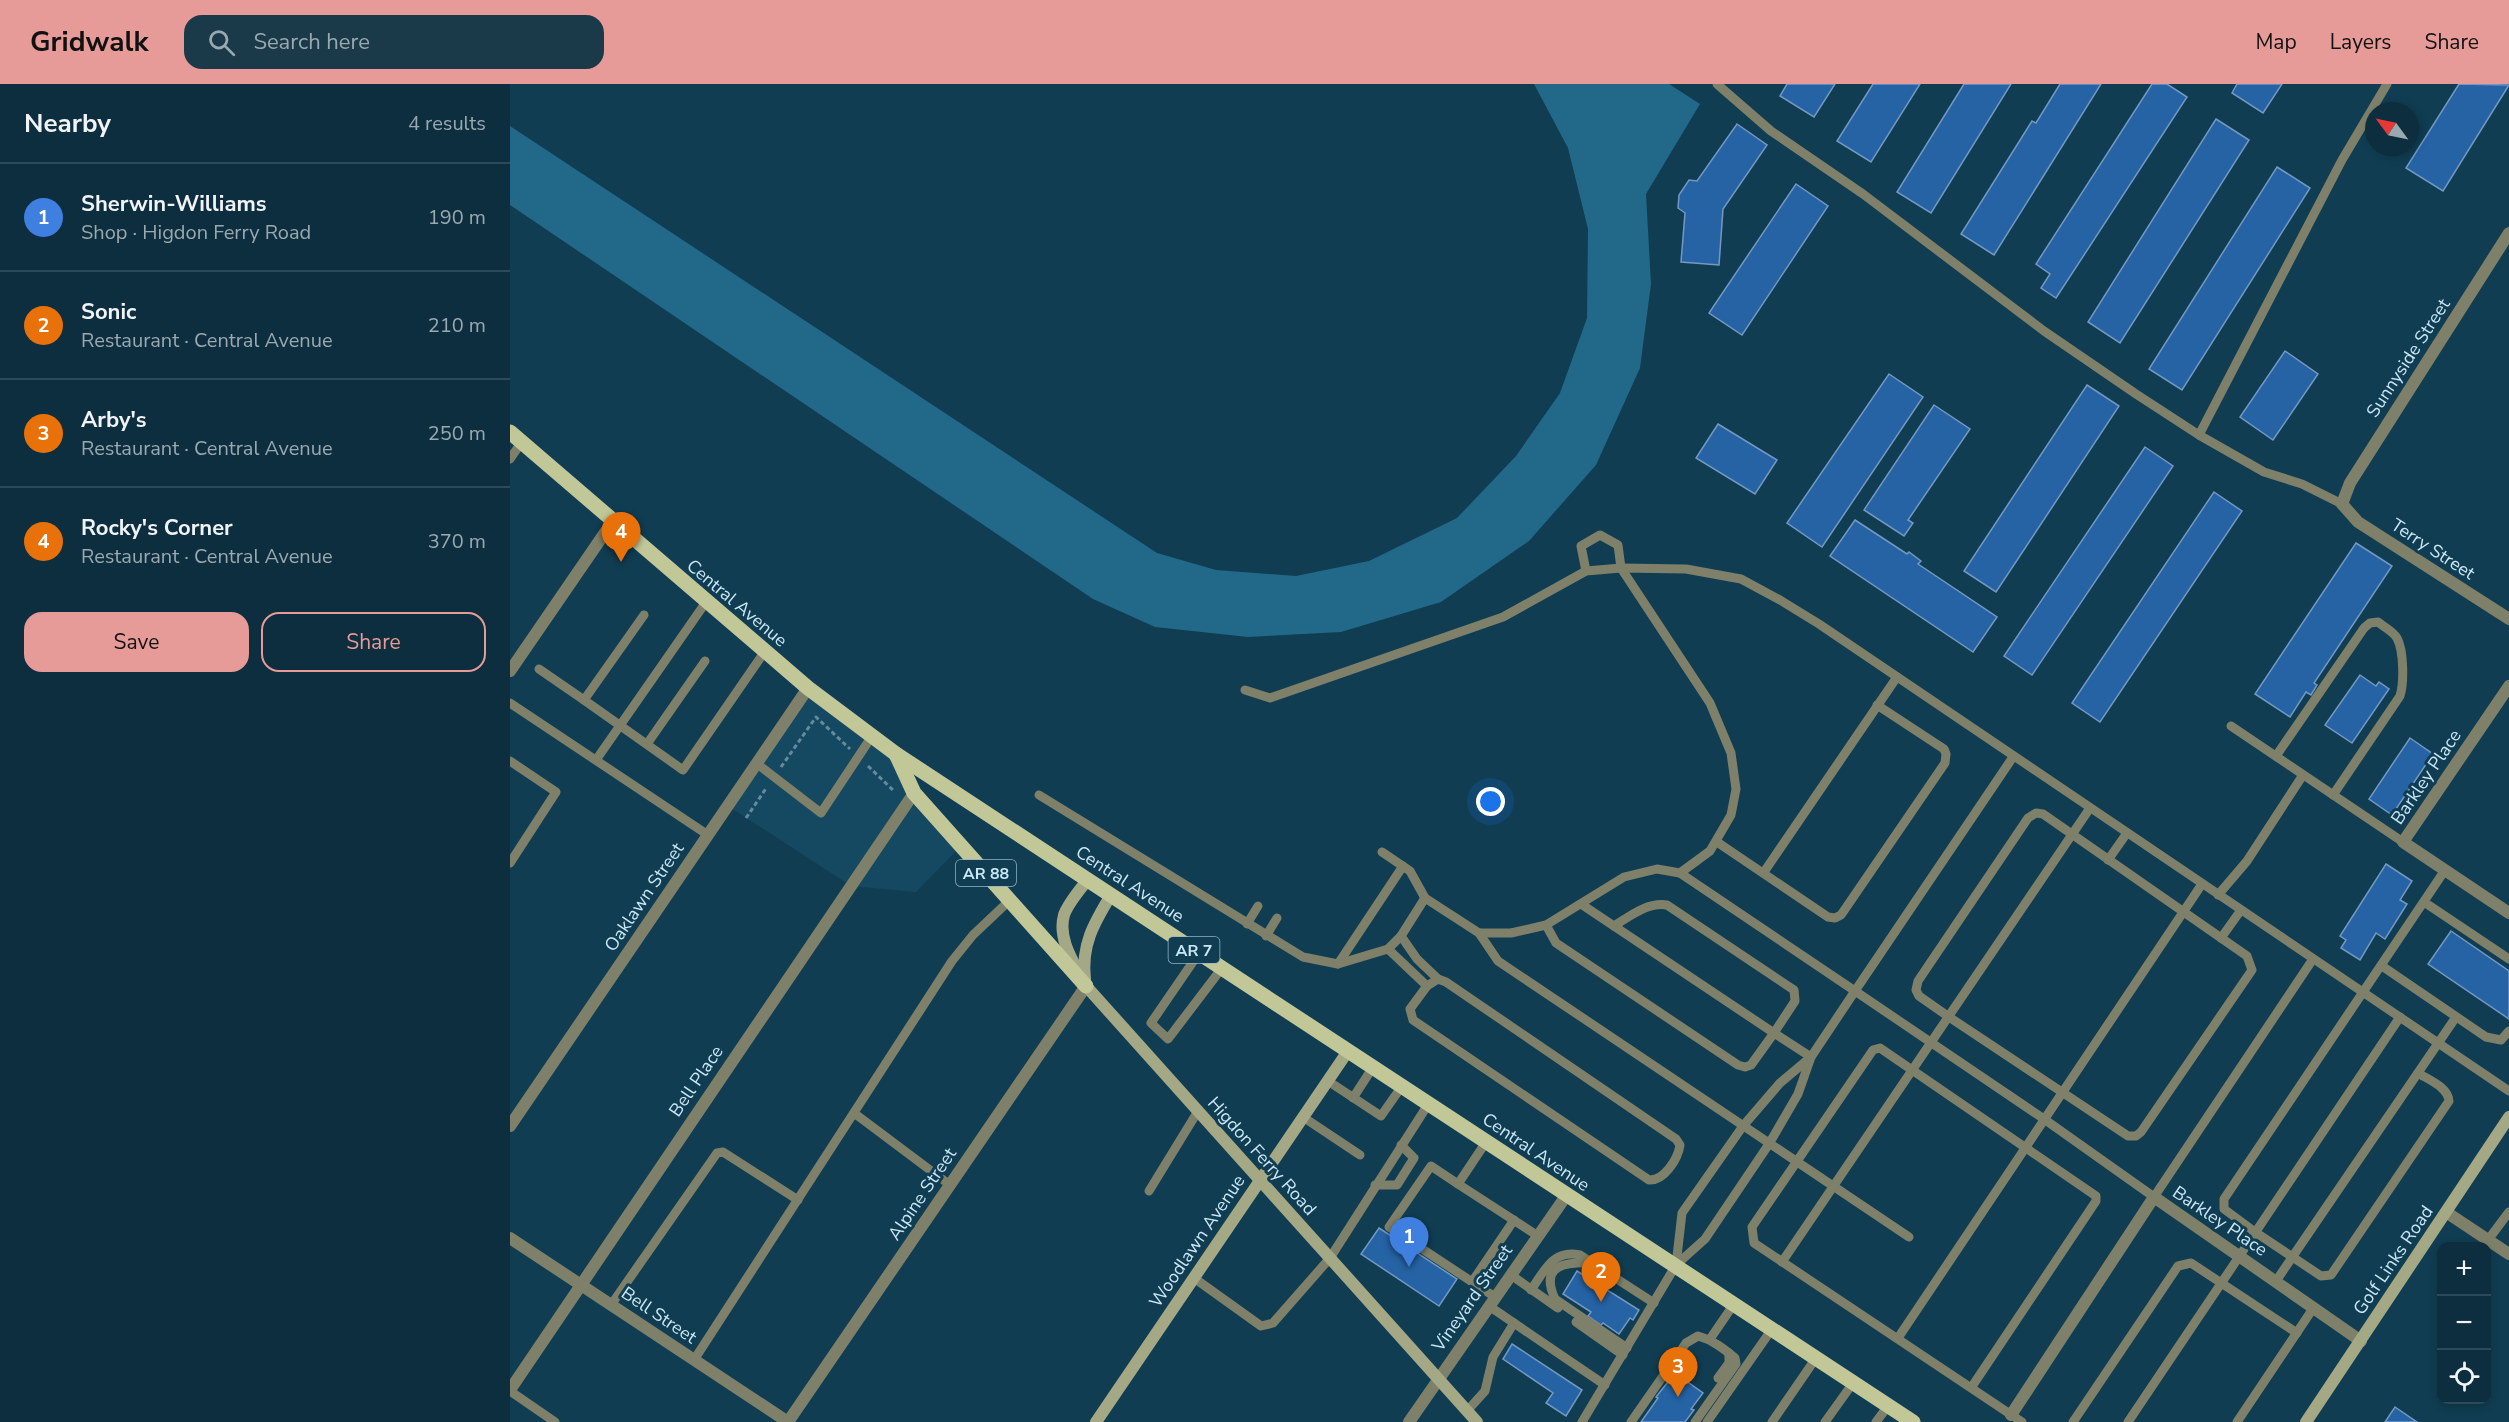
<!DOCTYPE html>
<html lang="en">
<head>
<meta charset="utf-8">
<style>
	body { margin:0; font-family:"Nunito Sans",sans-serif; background:#1a3a49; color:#f1f3f6 }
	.controls { position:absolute; right:18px; bottom:18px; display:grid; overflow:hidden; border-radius:12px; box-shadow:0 3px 9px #0003 }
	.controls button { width:54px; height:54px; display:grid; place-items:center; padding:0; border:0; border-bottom:2px solid #2c4a58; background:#0c2e3e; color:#f1f3f6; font:30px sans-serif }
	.compass { position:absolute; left:1855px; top:18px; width:54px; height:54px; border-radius:50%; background:#0c2e3e; box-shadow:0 3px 9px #0003; rotate:303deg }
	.you { position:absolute; left:981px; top:718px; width:21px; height:21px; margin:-15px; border:4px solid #fff; border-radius:50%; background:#1a73e8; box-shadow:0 0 0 9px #1a73e833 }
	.badge { display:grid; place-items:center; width:39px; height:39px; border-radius:50%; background:#e69b98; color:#fff; font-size:20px; font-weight:700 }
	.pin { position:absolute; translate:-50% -50px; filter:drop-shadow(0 2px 3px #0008) }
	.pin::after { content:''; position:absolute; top:32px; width:21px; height:18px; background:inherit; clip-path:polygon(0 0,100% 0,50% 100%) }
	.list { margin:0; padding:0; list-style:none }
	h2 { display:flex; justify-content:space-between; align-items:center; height:78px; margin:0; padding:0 24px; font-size:26px }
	h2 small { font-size:20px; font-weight:400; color:#9aa8b0 }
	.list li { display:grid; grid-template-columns:39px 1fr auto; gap:18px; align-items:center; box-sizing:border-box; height:108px; padding:0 24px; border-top:2px solid #2c4a58 }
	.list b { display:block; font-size:22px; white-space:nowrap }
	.list p { margin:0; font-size:20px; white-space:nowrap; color:#9aa8b0 }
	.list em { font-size:20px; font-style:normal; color:#9aa8b0 }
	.actions { display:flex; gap:12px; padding:18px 24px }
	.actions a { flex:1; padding:14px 0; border:2px solid #e69b98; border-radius:18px; text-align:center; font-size:21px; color:#e69b98 }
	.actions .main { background:#e69b98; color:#111 }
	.icon { flex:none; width:33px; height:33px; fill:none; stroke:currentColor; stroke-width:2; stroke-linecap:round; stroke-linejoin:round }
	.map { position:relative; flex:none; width:1999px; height:1338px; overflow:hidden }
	header { display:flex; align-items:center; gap:36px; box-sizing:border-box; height:84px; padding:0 30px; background:#e69b98; color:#111 }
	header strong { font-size:28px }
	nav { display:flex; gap:33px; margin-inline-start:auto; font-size:21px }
	.search { width:420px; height:54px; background:#1a3a49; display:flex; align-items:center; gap:15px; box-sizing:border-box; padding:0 21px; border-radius:18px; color:#9aa8b0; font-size:22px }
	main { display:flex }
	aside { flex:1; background:#0c2e3e }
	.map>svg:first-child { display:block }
	.built { fill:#144961 }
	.green { fill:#226889 }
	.building { fill:#2563a5; stroke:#7498c2; stroke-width:1.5 }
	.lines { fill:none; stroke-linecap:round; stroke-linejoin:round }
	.path { stroke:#648a9d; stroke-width:3; stroke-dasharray:4.5 3; stroke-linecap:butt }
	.lane { stroke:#7e8069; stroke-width:9 }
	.street { stroke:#7e8069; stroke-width:12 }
	.secondary { stroke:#a4a884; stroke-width:12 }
	.primary { stroke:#c2c798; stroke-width:15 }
	.labels { text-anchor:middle; stroke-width:6; stroke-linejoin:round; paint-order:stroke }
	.shield { fill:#103d52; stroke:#92b4c6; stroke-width:1.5 }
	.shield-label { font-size:16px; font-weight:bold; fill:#cae7f7 }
	.street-label { font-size:18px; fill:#cae7f7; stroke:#103d52 }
</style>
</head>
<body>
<header>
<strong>Gridwalk</strong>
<div class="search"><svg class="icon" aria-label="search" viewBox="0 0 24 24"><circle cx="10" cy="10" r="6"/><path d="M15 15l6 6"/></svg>Search here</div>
<nav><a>Map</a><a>Layers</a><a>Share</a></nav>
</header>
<main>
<aside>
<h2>Nearby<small>4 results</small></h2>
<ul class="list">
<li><span class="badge" style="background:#3f7fe0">1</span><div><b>Sherwin-Williams</b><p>Shop · Higdon Ferry Road</p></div><em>190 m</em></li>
<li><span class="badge" style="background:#e8710a">2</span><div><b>Sonic</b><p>Restaurant · Central Avenue</p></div><em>210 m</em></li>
<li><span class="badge" style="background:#e8710a">3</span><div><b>Arby's</b><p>Restaurant · Central Avenue</p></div><em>250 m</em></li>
<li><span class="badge" style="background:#e8710a">4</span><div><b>Rocky's Corner</b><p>Restaurant · Central Avenue</p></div><em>370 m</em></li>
</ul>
<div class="actions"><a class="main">Save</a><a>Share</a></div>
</aside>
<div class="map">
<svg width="1999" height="1338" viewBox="0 0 1999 1338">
	<rect width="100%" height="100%" fill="#103d52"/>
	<polygon class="built" points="298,604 386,670 404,709 451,762 406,808 341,802 218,722"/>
	<polygon class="green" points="1024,0 1159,0 1190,20 1136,110 1141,200 1130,284 1086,381 1019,457 931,518 831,548 738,553 645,543 583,515 0,121 0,42 647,469 706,486 786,492 859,477 947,434 1006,372 1050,309 1077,234 1078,145 1058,64"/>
	<g class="building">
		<polygon points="1277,0 1325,0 1304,33 1270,12"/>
		<polygon points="1363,0 1410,0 1361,78 1327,57"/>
		<polygon points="1454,0 1501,0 1421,129 1387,108"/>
		<polygon points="1550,0 1591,0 1484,171 1451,150 1522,37 1526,39"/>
		<polygon points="1642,0 1657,0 1677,13 1546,214 1531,204 1540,190 1526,180"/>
		<polygon points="1727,0 1772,0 1753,29 1722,9"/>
		<polygon points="1949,0 1999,1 1933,107 1896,84"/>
		<polygon points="1706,35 1739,56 1610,259 1578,238"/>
		<polygon points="1227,40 1257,61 1213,125 1209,181 1171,178 1175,129 1168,124 1169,111 1179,96 1187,97"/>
		<polygon points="1767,83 1800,104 1672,306 1639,285"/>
		<polygon points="1286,100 1318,122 1232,251 1199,229"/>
		<polygon points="1775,267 1808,290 1763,356 1730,333"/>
		<polygon points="1379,290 1413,313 1312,463 1277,439"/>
		<polygon points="1577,301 1609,322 1486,508 1454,487"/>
		<polygon points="1424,321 1460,345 1398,436 1403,439 1394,452 1354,426"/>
		<polygon points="1208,340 1267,376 1245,410 1186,374"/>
		<polygon points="1635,363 1663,382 1522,591 1494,572"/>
		<polygon points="1704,408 1732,427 1590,638 1562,619"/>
		<polygon points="1345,436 1397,470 1399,468 1411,477 1408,480 1487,533 1463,568 1320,472"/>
		<polygon points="1846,459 1882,482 1804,599 1807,601 1801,611 1796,608 1780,633 1745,610"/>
		<polygon points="1850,591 1866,602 1869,598 1879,605 1842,659 1815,641"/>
		<polygon points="1900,654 1923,670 1882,731 1859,715"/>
		<polygon points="1876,780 1902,797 1890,816 1897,820 1875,855 1866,849 1850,876 1831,864 1836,856 1830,852"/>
		<polygon points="1941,847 1999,887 1999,935 1918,880"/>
		<polygon points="869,1144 947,1195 929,1222 851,1170"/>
		<polygon points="1067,1187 1129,1226 1123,1236 1120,1234 1109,1250 1093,1239 1091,1241 1078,1232 1081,1228 1053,1210"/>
		<polygon points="1002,1260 1072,1306 1056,1332 1036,1319 1043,1309 993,1275"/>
		<polygon points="1165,1289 1193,1309 1181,1325 1184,1326 1175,1338 1131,1338 1148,1314 1146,1313"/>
		<polygon points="1885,1323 1907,1338 1875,1338"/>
	</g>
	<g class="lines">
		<g class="path">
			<polyline points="358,682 385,708"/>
			<polyline points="271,683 306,633 340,665"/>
			<polyline points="236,734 257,703"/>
		</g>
		<g class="lane">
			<polyline points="1207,0 1261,47 1353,110 1534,247 1626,310 1689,351 1754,388 1792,400 1832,420"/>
			<polyline points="1689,351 1832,76 1877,0"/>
			<polyline points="0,375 11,359"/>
			<polyline points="134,531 74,616 173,686 255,567"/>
			<polyline points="29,585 74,616"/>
			<polyline points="735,606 760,614 993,533 1076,487 1111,484 1176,485 1231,495 1270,516 1309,540 1999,1007"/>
			<polyline points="0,619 198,751"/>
			<polyline points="1721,642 1893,758"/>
			<polyline points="137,660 195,577"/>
			<path d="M1766,672L1854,544L1860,539L1868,538C1874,543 1883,547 1887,554C1894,567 1894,599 1890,612L1823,711"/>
			<polyline points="86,676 196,518"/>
			<polyline points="0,677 46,708 0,779"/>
			<polyline points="246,679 311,729 362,652"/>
			<polyline points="529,711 793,873 828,880 878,865 891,852 915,814"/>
			<polygon points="1526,729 1533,730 1737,872 1742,886 1631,1048 1626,1052 1618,1052 1439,933 1409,912 1406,906 1408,897 1518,734"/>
			<polyline points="1207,758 1318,833 1325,834 1331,831 1435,679 1436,670 1434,665 1367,621"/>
			<polyline points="872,768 900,787 915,814 969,849 988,877 1399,1153"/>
			<polyline points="1598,776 1617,749"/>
			<polyline points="1254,788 1387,593"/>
			<polyline points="1170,789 1345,907 1503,673"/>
			<polyline points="1708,811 1737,777 1793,691"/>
			<polyline points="1914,818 1999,875"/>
			<polyline points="737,840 748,822"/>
			<polyline points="1036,841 1046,859 1228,981 1235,983 1241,981 1264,949 1071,820"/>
			<path d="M1104,842C1120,832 1137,818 1157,821L1284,906L1285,917L1264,949L1301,973L1345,907L1534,1035L1644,1113L1803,875"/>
			<polyline points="969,849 1001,849 1036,841 1114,793 1147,785 1170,789 1200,767 1221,731 1226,705 1221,669 1200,619 1111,484 1108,461 1090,451 1071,462 1076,487"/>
			<polyline points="756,852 767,834"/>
			<polyline points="891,852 907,875 928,895"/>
			<polyline points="1711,854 1731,826"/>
			<polyline points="878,865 917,902"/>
			<polyline points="689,869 641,939 658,955 712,884"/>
			<polyline points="828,880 893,782"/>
			<polyline points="1872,882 1976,953 1991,956 1999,947"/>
			<path d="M928,895L936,898L1166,1055L1170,1061C1168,1075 1154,1097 1139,1096L903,936L900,925L917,902Z"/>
			<path d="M1908,989C1919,996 1938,1003 1939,1017L1821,1191L1811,1192L1745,1148L1714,1125V1115L1935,786"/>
			<polyline points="818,997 871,1032 892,1002"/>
			<polyline points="843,1014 863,983"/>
			<polyline points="344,1029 440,1101"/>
			<polyline points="793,1033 850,1071"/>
			<polyline points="976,1058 948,1100 1028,1152"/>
			<polyline points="948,1100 921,1082 879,1143 985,1213"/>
			<polyline points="865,1101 887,1101 904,1074 891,1061"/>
			<polyline points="639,1107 688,1027"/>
			<polyline points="1978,1156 1999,1128"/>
			<polyline points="1272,1178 1580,724"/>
			<path d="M1083,1179C1056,1178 1029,1180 1045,1215L1117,1264"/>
			<polyline points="1001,1191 1048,1224"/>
			<polyline points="684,1194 751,1242 763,1239 820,1174 919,1019"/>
			<polyline points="1766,1197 1946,933"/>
			<polyline points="962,1198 1004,1136"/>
			<path d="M1021,1206C1035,1186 1043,1165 1070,1171L1144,1219"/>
			<polyline points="101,1221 207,1069 213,1068 288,1116"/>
			<polyline points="979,1222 1095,1301"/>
			<polyline points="1066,1238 1113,1271"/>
			<polyline points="1388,1254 1692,800"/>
			<polyline points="1200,1255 1224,1220"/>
			<polyline points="184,1276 442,877 463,851 500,816"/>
			<polyline points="1208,1294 1219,1279 1219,1269"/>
			<polyline points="1461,1304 1586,1117 1586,1112 1370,964 1363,966 1242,1143 1244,1159 1512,1338"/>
			<polyline points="0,1307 45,1338"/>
			<polyline points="957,1327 975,1307 983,1273 1004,1239"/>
			<polyline points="1072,1338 1166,1181 1195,1155 1259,1060 1288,1010 1301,973 1270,999 1233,1042 1172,1129 1166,1181"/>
			<path d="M1121,1338L1176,1259L1188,1252C1203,1256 1214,1265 1225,1274L1226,1280L1185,1338"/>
			<polyline points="1197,1338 1262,1245"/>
			<polyline points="1262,1338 1306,1274"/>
			<polyline points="1315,1338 1343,1299"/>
			<polyline points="1366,1338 1378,1322"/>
			<polyline points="1563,1338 1668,1182 1681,1179 1787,1249"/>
			<polyline points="1618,1338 1890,933"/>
			<polyline points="1727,1338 1804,1223"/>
		</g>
		<g class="street">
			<polyline points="1999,149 1840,399 1832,420 1848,438 1999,535"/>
			<polyline points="0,587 103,437"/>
			<polyline points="1999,602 1893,758 1999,829"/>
			<polyline points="0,1042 298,604"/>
			<polyline points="1936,1128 1999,1170"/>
			<polyline points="0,1154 278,1338"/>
			<polyline points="0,1306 404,709"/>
			<polyline points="1501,1331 1644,1113 1851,1257"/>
			<polyline points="278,1338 576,902"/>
			<polyline points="899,1338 1056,1112"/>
		</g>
		<g class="secondary">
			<path d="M578,795C570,806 558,819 554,831C547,856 565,880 576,902L967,1338"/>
			<path d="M575,895C571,861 584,839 601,811"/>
			<polyline points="586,1338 838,967"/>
			<polyline points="1796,1338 1999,1033"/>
		</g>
		<g class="primary">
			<polyline points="0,348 298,604 386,670 1403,1338"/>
			<polyline points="386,670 404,709 576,902"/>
		</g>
	</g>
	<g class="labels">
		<g class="shield">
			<rect x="446" y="776" width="60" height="26" rx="4.5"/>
			<rect x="658.5" y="853" width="51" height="26" rx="4.5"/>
		</g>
		<g class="shield-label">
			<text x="476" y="795">AR 88</text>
			<text x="684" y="872">AR 7</text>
		</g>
		<g class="street-label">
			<text transform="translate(1898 274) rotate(-57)" y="6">Sunnyside Street</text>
			<text transform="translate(1923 465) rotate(33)" y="6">Terry Street</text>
			<text transform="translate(227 519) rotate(40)" y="6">Central Avenue</text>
			<text transform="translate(1916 693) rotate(-56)" y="6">Barkley Place</text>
			<text transform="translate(620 800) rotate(33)" y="6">Central Avenue</text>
			<text transform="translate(134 813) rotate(-56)" y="6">Oaklawn Street</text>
			<text transform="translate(186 997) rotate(-56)" y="6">Bell Place</text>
			<text transform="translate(1026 1068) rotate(34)" y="6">Central Avenue</text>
			<text transform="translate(752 1072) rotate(48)" y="6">Higdon Ferry Road</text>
			<text transform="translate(412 1110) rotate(-56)" y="6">Alpine Street</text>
			<text transform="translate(1710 1137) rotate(34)" y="6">Barkley Place</text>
			<text transform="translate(687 1157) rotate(-56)" y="6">Woodlawn Avenue</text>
			<text transform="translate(1883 1176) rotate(-56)" y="6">Golf Links Road</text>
			<text transform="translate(962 1214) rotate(-55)" y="6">Vineyard Street</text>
			<text transform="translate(149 1231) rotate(34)" y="6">Bell Street</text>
		</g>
	</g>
</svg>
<div class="controls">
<button>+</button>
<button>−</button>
<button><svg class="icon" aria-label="locate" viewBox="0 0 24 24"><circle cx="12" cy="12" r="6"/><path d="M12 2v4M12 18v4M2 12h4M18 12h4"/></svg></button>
</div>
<svg class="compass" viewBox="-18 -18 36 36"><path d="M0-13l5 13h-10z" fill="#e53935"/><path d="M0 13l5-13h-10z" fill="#9aa8b0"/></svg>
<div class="you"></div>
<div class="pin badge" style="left:899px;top:1183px;background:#3f7fe0">1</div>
<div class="pin badge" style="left:1091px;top:1218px;background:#e8710a">2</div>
<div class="pin badge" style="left:1168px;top:1313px;background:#e8710a">3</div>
<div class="pin badge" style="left:111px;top:478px;background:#e8710a">4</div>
</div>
</main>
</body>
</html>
